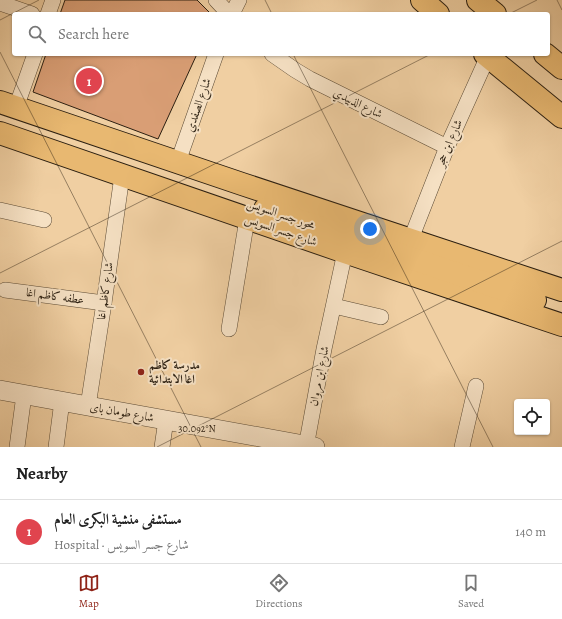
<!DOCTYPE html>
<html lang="en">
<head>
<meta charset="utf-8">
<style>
	body { margin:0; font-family:Alegreya,Amiri,serif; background:#f2f2f2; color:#222 }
	.controls { position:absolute; right:12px; bottom:12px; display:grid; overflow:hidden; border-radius:4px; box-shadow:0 1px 3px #0004 }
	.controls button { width:36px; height:36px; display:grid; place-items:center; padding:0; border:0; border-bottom:1px solid #e0e0e0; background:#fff; color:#222; font:20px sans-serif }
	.you { position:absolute; left:370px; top:229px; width:14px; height:14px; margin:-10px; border:3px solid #fff; border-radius:50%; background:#1a73e8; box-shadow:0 0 0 6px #1a73e833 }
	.badge { display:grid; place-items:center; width:26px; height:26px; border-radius:50%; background:#8f2418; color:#fff; font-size:13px; font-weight:700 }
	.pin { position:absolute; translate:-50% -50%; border:2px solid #fff; box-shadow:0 1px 4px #0006 }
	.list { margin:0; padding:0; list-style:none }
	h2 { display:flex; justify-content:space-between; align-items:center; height:52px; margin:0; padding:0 16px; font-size:17px }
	h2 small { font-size:13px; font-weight:400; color:#767676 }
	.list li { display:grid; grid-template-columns:26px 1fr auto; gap:12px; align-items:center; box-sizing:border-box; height:64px; padding:0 16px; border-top:1px solid #e0e0e0 }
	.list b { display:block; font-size:15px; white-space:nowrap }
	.list p { margin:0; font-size:13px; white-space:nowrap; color:#767676 }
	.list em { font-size:13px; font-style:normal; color:#767676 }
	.icon { flex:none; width:22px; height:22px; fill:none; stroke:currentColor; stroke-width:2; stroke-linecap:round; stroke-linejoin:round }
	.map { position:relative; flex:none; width:562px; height:447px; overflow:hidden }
	.search { position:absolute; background:#fff; box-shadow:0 1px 3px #0004; left:12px; right:12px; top:12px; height:44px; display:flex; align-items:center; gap:10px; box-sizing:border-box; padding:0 14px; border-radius:4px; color:#767676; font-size:15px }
	.sheet { height:116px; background:#fff }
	nav { display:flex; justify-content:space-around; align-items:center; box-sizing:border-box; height:56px; border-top:1px solid #e0e0e0; background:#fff; font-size:11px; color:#767676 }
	nav a { display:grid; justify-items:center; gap:2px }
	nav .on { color:#8f2418 }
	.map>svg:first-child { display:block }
	.building { fill:#d99e75; stroke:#2b1f11 }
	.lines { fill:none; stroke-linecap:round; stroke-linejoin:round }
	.minor-casing { stroke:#5c4b35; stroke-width:16 }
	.tertiary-casing { stroke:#5c4b35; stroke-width:20 }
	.primary-casing { stroke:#2b1f11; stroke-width:24 }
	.minor { stroke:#f5e0c3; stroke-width:15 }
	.tertiary { stroke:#f5e0c3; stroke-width:19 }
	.primary { stroke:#e8b871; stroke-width:22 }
	.ticks { fill:none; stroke:#2b1f11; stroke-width:1; stroke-opacity:0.45 }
	.poi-dot { fill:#8f2418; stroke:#f5e0c3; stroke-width:1.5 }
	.labels { text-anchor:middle; stroke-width:4; stroke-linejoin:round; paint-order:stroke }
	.street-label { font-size:12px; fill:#2b1f11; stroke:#f5e0c3 }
	.poi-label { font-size:12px; font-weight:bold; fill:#2b1f11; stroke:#f5e0c3; text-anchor:start }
	.ticks-label { font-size:10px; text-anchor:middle; fill:#2b1f11; stroke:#f5e0c3; stroke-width:4; stroke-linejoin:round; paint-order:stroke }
</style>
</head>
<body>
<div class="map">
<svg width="562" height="447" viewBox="0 0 562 447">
	<rect width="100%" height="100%" fill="#f0cfa2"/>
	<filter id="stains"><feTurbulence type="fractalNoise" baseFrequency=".005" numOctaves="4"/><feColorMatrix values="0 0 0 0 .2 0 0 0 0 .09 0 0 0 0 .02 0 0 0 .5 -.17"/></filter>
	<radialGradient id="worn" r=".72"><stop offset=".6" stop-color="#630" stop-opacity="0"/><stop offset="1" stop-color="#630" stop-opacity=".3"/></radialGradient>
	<g class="building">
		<polygon points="65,0 197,0 211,14 60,14"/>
		<polygon points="46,54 197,54 158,139 33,92"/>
	</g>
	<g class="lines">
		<g class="minor-casing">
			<g id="minor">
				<polyline points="216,0 229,14"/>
				<polyline points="0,3 32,14"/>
				<polyline points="48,14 53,0"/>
				<polyline points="232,14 239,0"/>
				<polyline points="272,54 295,70 310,79 447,147"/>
				<polyline points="18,102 35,54"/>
				<polyline points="180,156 216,54"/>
				<polyline points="0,210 44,220"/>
				<polyline points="414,231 447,147 488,56"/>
				<polyline points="5,290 104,303"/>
				<polyline points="334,306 381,317"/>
				<polyline points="229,329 247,219"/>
				<polyline points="88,406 104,303 122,176"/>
				<polyline points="17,447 24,395"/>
				<polyline points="56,447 62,401"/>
				<polyline points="162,447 166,420"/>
				<polyline points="306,447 324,349 345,252"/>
				<polyline points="462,447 476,386"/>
			</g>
		</g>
		<g class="tertiary-casing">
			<polyline id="tertiary" points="0,390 315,447"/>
		</g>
		<g class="primary-casing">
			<g id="primary">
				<polyline points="422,0 438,14"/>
				<polyline points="478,0 495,14"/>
				<polyline points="485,54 562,117"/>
				<polyline points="545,54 562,68"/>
				<polyline points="0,102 242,184 562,290"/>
				<polyline points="0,133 345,252 562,325"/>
				<polyline points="265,209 535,300"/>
			</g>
		</g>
		<use href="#minor" class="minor"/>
		<use href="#tertiary" class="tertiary"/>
		<use href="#primary" class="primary"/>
	</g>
	<path class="ticks" d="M265,0L272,14M557,0L562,10M509,14L537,0M0,20L39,0M0,52L201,447M293,54L493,447M0,273L431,54M157,447L562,241"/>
	<circle class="poi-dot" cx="141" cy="372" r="4"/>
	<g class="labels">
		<g class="street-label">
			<text transform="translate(358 103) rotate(26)" y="4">شارع الذبيدي</text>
			<text transform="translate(198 105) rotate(-71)" y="4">شارع الصفدي</text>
			<text transform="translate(449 143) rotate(-67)" y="4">شارع ابن حجر</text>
			<text transform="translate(281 214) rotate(19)" y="4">محور جسر السويس</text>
			<text transform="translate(281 230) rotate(19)" y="4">شارع جسر السويس</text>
			<text transform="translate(105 291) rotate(-82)" y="4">شارع كاظم اغا</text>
			<text transform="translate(55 296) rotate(8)" y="4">عطفه كاظم اغا</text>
			<text transform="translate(319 376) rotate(-79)" y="4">شارع ابن مروان</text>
			<text transform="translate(122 412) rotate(10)" y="4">شارع طومان باى</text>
		</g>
		<g class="poi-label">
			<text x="149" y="369">مدرسة كاظم<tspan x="149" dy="14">اغا الابتدائية</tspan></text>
		</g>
	</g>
	<g class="ticks-label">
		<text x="197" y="432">30.092°N</text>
	</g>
	<rect width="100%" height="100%" filter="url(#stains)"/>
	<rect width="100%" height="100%" fill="url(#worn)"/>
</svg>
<div class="controls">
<button><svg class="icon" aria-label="locate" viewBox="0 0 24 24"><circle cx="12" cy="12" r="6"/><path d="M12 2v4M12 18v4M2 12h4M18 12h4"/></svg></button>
</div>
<div class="you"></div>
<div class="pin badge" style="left:89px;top:81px;background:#e0444e">1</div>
<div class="search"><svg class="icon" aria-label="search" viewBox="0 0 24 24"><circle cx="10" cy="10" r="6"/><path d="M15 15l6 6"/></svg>Search here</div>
</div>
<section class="sheet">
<h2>Nearby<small></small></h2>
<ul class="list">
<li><span class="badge" style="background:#e0444e">1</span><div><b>مستشفى منشية البكرى العام</b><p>Hospital · شارع جسر السويس</p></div><em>140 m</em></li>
</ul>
</section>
<nav>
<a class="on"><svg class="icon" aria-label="map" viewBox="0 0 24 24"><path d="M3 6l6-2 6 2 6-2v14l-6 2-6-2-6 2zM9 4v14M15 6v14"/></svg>Map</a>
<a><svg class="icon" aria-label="directions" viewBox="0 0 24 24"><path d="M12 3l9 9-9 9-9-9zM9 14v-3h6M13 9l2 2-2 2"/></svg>Directions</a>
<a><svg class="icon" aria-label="saved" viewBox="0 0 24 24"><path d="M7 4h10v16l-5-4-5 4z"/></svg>Saved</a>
</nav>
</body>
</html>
